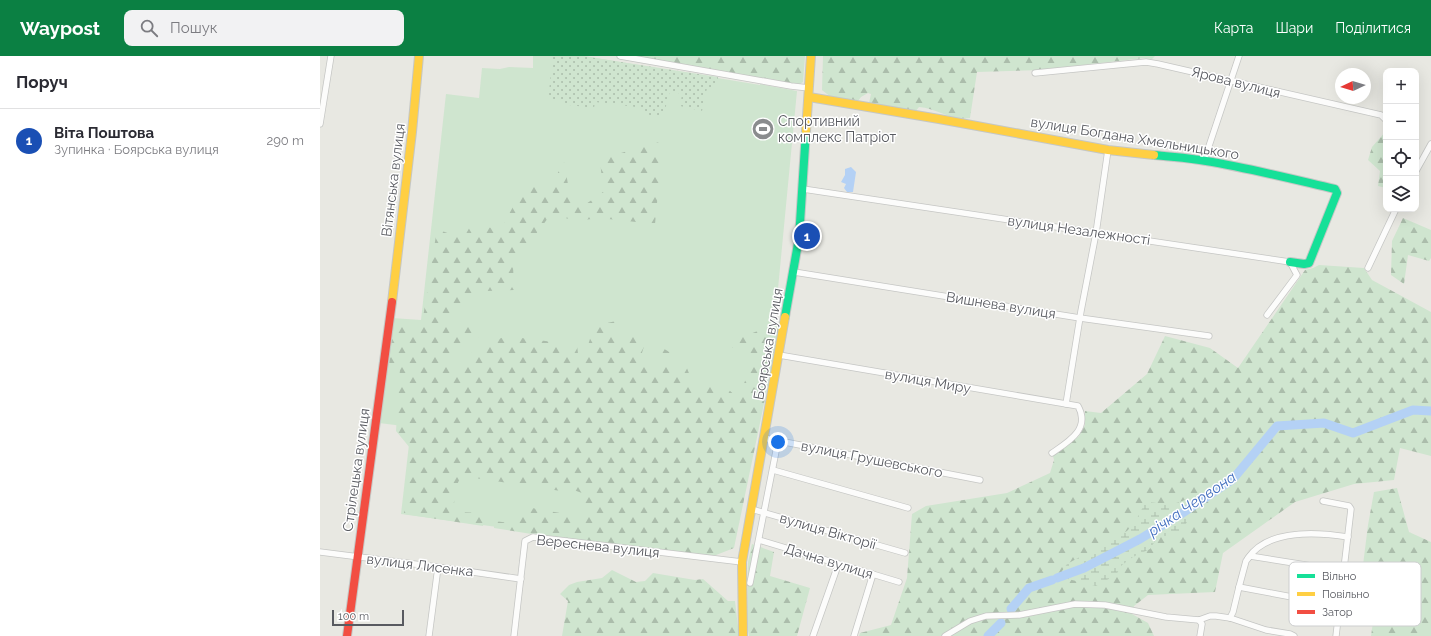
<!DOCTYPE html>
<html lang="uk">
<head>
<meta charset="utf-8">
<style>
	body { margin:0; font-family:Raleway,sans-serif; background:#f2f2f3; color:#2b2b33 }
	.controls { position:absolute; right:12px; top:12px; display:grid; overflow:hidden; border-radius:8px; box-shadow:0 4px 16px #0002 }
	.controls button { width:36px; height:36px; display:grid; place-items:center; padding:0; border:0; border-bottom:1px solid #e1e1e2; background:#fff; color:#2b2b33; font:20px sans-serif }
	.compass { position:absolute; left:1015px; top:12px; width:36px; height:36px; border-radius:50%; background:#fff; box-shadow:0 4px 16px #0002; rotate:266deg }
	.scale { position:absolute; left:12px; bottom:10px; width:72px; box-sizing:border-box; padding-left:4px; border:2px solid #585a60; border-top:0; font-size:11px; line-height:14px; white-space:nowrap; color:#585a60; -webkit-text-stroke:3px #fff; paint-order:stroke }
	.you { position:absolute; left:458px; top:386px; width:14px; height:14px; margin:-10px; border:3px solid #fff; border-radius:50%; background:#1a73e8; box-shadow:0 0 0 6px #1a73e833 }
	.badge { display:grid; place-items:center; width:26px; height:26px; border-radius:50%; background:#0b8043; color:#fff; font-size:13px; font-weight:700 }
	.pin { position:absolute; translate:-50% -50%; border:2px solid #fff; box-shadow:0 1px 4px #0006 }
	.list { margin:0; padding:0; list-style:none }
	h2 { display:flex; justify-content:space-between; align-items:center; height:52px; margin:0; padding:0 16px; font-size:17px }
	h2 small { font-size:13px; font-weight:400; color:#7c7c81 }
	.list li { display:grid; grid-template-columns:26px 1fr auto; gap:12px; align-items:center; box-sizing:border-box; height:64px; padding:0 16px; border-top:1px solid #e1e1e2 }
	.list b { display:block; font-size:15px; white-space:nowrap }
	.list p { margin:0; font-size:13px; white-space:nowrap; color:#7c7c81 }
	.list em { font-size:13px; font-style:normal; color:#7c7c81 }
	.icon { flex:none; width:22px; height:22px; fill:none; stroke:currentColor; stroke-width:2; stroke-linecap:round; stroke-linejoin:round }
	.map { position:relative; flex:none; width:1111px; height:580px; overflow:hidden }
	header { display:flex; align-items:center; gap:24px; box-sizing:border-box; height:56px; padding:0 20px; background:#0b8043; color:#fff }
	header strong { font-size:19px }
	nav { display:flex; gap:22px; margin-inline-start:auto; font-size:14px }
	.search { width:280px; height:36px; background:#f2f2f3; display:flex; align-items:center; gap:10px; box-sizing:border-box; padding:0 14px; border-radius:8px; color:#7c7c81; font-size:15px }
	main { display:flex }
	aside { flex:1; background:#fff }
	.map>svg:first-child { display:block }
	.green { fill:#cfe5cf }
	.forest { fill:url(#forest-firs) }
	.wetland { fill:url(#wetland-marsh) }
	.garden { fill:url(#garden-dots) }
	.water { fill:#b4d1f5 }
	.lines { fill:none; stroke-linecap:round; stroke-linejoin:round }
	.river { stroke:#b4d1f5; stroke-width:9 }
	.street-casing { stroke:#c5c6c4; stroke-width:7 }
	.fast-casing { stroke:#c5c7c5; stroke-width:10 }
	.slow-casing { stroke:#c5c7c5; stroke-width:10 }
	.jam-casing { stroke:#c5c7c5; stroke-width:10 }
	.street { stroke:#fcfcfb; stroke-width:5.5 }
	.fast { stroke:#16e098; stroke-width:8 }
	.slow { stroke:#ffcf43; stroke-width:8 }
	.jam { stroke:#f24e42; stroke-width:8 }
	.labels { text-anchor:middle; stroke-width:3; stroke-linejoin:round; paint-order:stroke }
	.street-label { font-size:14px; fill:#585a60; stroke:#fff }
	.poi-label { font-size:14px; fill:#585a60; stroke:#fff; text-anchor:start }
	.water-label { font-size:15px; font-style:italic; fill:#416ebf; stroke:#fff }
	.key { fill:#fff; stroke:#cdcecf; stroke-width:1 }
	.key-label { font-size:11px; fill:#585a60 }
</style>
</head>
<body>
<header>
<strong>Waypost</strong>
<div class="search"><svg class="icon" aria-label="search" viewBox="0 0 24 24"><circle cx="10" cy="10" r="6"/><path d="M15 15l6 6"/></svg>Пошук</div>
<nav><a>Карта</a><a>Шари</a><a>Поділитися</a></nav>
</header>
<main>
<aside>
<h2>Поруч<small></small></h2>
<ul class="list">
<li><span class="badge" style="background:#1a4fb4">1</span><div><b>Віта Поштова</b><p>Зупинка · Боярська вулиця</p></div><em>290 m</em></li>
</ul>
</aside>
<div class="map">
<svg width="1111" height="580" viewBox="0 0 1111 580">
	<defs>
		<pattern id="forest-firs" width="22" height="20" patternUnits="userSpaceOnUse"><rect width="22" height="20" fill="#cfe5cf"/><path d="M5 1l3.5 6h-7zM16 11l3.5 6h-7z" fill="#abbdab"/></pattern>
		<pattern id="wetland-marsh" width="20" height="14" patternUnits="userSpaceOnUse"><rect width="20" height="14" fill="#cfe5cf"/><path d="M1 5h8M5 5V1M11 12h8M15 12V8" fill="none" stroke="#abbdab"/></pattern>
		<pattern id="garden-dots" width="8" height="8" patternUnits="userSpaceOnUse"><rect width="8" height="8" fill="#cfe5cf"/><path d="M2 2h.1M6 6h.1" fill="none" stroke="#abbdab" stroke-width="1.8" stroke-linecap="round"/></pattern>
	</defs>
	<rect width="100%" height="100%" fill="#e8e8e2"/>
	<polygon class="green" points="213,0 264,0 440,29 440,28 477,35 455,264 400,485 391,500 81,458 91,371 59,367 72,262 101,264 126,38 159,42 162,12 180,13 189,11 213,12"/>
	<g class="forest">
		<polygon points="297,0 485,0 483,26 473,32"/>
		<path d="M503,0H835L832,3L824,2L721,14L657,16L650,62C629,65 617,52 599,51L595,56L549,47L551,38L548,37L541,41L538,45L512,42L502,34Z"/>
		<polygon points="1066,75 1066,132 1058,130 1060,115 1048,104 1052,91"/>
		<polygon points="343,85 335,168 279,162 256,165 231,158 193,209 194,234 166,235 124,266 130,276 149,270 164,277 149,288 134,290 131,307 142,308 155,293 186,280 257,289 260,315 274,270 296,265 296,280 328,278 320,303 339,314 341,291 351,297 350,307 365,307 375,333 401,327 418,342 432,308 407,287 461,266 414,492 391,501 337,498 174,472 174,465 197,468 201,450 268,462 262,447 262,437 248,432 241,435 141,420 136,431 133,456 165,457 163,470 84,458 90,392 76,375 80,312 69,310 73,269 89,271 102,268 117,173 143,183 151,169 181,173 194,149 214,124 227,136 244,106 251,145 266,148 283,136 280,103"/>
		<polygon points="1083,162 1111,174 1111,202 1109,205 1088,199 1084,228 1071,219 1072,185"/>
		<polygon points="999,209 1044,212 1052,224 1111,256 1111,400 1080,392 1074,424 1034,428 975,446 903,497 895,536 828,539 814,550 812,558 828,567 834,580 539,580 540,577 571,569 587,522 592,458 606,450 687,437 730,417 734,404 733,400 759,380 765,369 765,355 781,357 827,318 845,280 890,292 918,312 985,214 993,212"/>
		<polygon points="1077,432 1089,476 1111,486 1111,580 1051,580 1056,545 1040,533 1048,469 1054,436"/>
		<polygon points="432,488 454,496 450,520 490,532 477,580 429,580 427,569 428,506"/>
		<polygon points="292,514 316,526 325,525 333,517 375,524 383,523 408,545 415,545 419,580 242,580 248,545 240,538 249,529 257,526 282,522"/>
	</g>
	<path class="wetland" d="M868,443L873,453C867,469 858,484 839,479L830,493L813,501L802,509L796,519L776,530L744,522L742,515L747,508L807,475L815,466L824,449L830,446L850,449Z"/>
	<polygon class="garden" points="233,0 262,0 398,21 396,33 387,32 382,55 360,50 362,38 350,35 343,61 323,58 324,52 275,46 274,52 241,48 241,45 228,43"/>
	<polygon class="water" points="531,111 536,116 533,136 527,136 524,132 526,128 521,126 525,119 525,113"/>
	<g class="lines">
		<g class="river">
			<polyline points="737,522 764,512 820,483 861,458 913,423 957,370 1004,367 1033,377 1093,354 1111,355"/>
			<polyline points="691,553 709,532 732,524"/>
			<polyline points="668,580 681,567"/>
		</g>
		<g class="street-casing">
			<g id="street">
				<polyline points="300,0 471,30 489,32"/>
				<polyline points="715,17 826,6 838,8 1061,59 1066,64"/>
				<polyline points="0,68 11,0"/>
				<polyline points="884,105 919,0"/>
				<polyline points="1096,115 1111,88"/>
				<polyline points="483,133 970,206 977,219 947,259"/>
				<polyline points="1048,212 1076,153"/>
				<polyline points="474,216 760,262 889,280"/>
				<path d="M459,299L758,350C771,373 748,386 732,397"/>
				<polyline points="746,348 761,255 776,177 788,94"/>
				<polyline points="444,382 660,424"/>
				<polyline points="453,414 588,452"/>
				<polyline points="1003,445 1029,450 1031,453 1016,580"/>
				<polyline points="431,453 585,497"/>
				<polyline points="439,484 579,526"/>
				<polyline points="0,496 118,511 201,523"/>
				<path d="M928,502C948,473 997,476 1028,481"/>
				<polyline points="430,527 458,385"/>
				<polyline points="919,531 926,505 930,500 1024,515"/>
				<polyline points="910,562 913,556 919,531 1020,550"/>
				<polyline points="879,564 882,568 880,580"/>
				<polyline points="109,580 118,511"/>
				<polyline points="194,580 205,485 213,481 422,506"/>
				<polyline points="493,580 518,509"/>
				<polyline points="534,580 553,518"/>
				<polyline points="625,580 650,565 666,560 699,559 755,548 785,549 846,561 879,564 890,560 896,560 910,562 946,574 970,578 974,580"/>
			</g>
		</g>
		<g class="fast-casing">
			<g id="fast">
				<path d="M834,99C851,101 869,102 886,105C929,112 972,123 1015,133L1017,137L989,207L984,208L970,206"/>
				<polyline points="465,261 479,182 486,75"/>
			</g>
		</g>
		<g class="slow-casing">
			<g id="slow">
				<polyline points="489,41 619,63 788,94 834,99"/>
				<polyline points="486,75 491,0"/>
				<polyline points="72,246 92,76 99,0"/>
				<polyline points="423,580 422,506 465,261"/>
			</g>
		</g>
		<g class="jam-casing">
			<polyline id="jam" points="27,580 72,246"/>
		</g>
		<use href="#street" class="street"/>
		<use href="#fast" class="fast"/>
		<use href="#slow" class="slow"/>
		<use href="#jam" class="jam"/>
	</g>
	<defs>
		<g id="stadium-disc" transform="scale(1.15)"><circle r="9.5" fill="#8a8c8e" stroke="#fff"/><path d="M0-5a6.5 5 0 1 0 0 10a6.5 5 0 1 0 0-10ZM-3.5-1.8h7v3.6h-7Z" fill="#fff"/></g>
	</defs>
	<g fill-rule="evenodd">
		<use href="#stadium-disc" x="443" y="73"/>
	</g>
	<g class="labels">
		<g class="street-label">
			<text transform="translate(916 26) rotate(14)" y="5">Ярова вулиця</text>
			<text transform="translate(815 82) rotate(9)" y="5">вулиця Богдана Хмельницького</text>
			<text transform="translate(73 124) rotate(-83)" y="5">Вітянська вулиця</text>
			<text transform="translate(759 174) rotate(8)" y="5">вулиця Незалежності</text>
			<text transform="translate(681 249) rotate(9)" y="5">Вишнева вулиця</text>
			<text transform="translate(448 288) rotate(-80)" y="5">Боярська вулиця</text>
			<text transform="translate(608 325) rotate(10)" y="5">вулиця Миру</text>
			<text transform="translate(552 403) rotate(11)" y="5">вулиця Грушевського</text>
			<text transform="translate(36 414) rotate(-82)" y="5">Стрілецька вулиця</text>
			<text transform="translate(508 475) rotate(16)" y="5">вулиця Вікторії</text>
			<text transform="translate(278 490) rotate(6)" y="5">Вереснева вулиця</text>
			<text transform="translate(509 505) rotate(17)" y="5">Дачна вулиця</text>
			<text transform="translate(100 509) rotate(7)" y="5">вулиця Лисенка</text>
		</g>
		<g class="poi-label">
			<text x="458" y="70">Спортивний<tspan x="458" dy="16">комплекс Патріот</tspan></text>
		</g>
		<g class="water-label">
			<text transform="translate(872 448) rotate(-34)" y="5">річка Червона</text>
		</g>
	</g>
	<rect x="969" y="506" width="132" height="64" rx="6" class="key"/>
	<rect x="977" y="518" width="18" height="4" fill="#16e098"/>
	<rect x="977" y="536" width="18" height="4" fill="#ffcf43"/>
	<rect x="977" y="554" width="18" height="4" fill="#f24e42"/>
	<g class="key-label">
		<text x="1002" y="524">Вільно</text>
		<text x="1002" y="542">Повільно</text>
		<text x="1002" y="560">Затор</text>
	</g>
</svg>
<div class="controls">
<button>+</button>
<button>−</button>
<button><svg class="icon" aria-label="locate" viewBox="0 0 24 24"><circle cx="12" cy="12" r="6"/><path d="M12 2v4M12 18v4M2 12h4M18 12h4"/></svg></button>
<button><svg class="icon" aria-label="layers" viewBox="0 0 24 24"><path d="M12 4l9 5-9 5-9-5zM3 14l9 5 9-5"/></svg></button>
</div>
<svg class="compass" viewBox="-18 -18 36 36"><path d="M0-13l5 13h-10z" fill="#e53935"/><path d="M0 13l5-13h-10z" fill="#7c7c81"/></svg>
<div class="scale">100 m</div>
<div class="you"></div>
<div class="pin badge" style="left:487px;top:180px;background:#1a4fb4">1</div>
</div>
</main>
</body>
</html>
